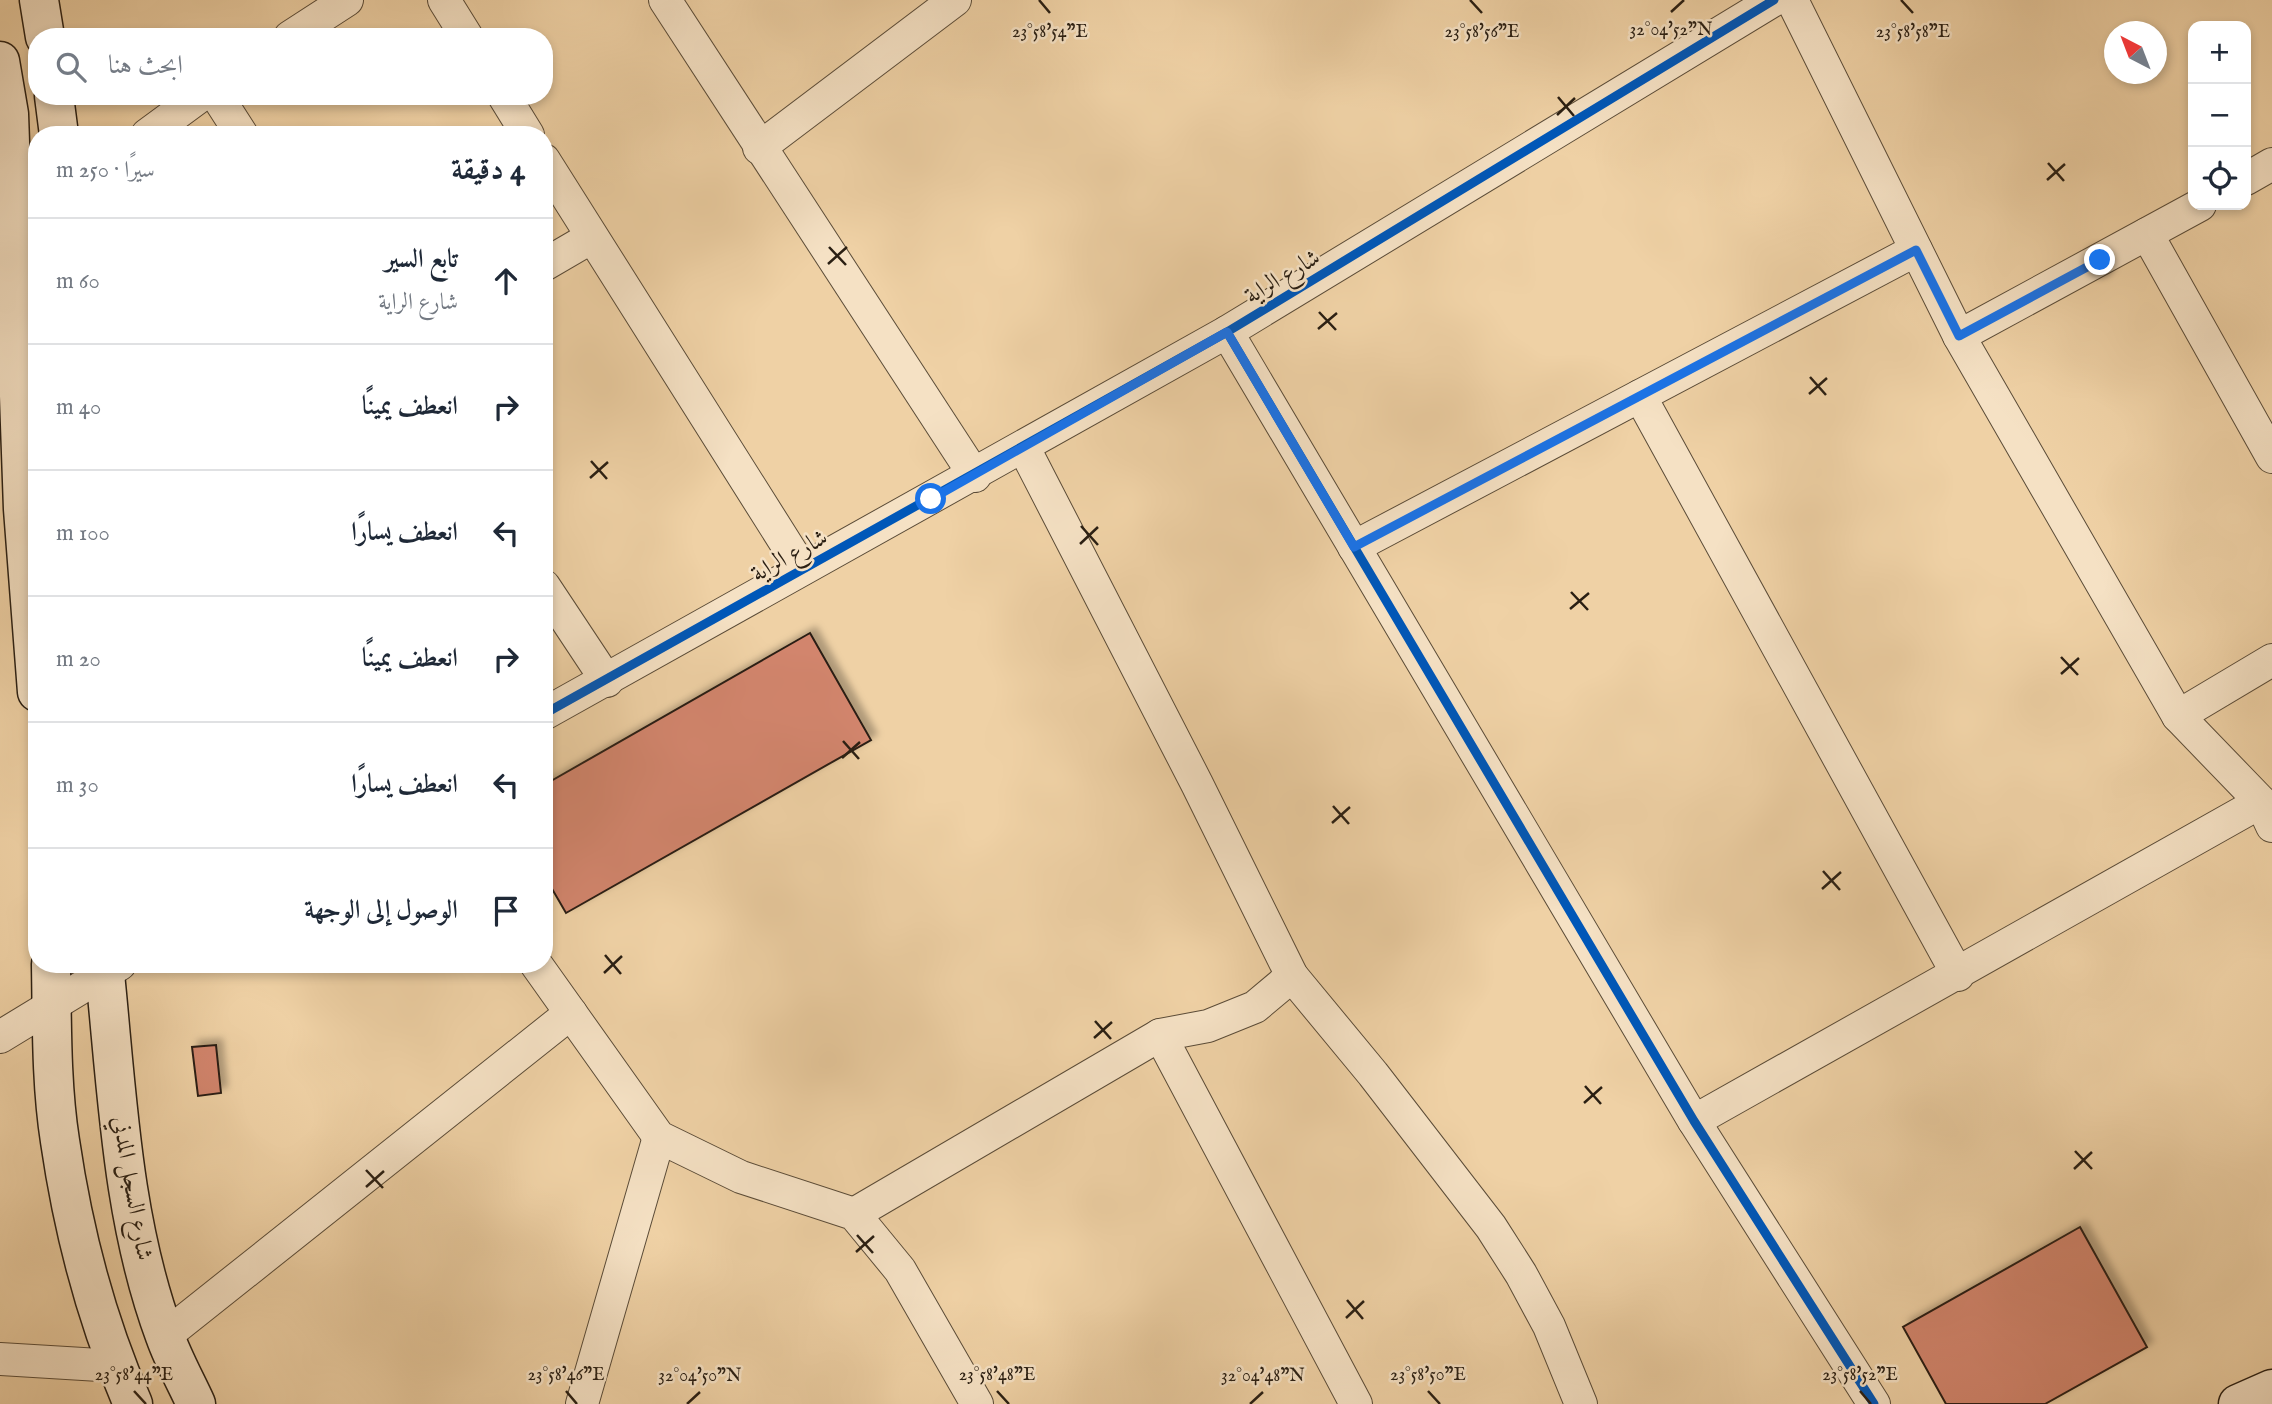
<!DOCTYPE html>
<html lang="ar">
<head>
<meta charset="utf-8">
<style>
	body { margin:0; font-family:"IM FELL English",Amiri,serif; background:#f6f6f7; color:#1f2937; direction:rtl }
	.controls { position:absolute; right:21px; top:21px; display:grid; overflow:hidden; border-radius:14px; box-shadow:0 4px 10px #0003 }
	.controls button { width:63px; height:63px; display:grid; place-items:center; padding:0; border:0; border-bottom:2px solid #e0e1e3; background:#fff; color:#1f2937; font:35px sans-serif }
	.compass { position:absolute; left:2104px; top:21px; width:63px; height:63px; border-radius:50%; background:#fff; box-shadow:0 4px 10px #0003; rotate:318deg }
	.stop { position:absolute; width:21px; height:21px; margin:-16px; border:5px solid #1a73e8; border-radius:50%; background:#fff }
	.stop.end { background:#1a73e8; border-color:#fff; box-shadow:0 2px 7px #0008 }
	.list { margin:0; padding:0; list-style:none }
	h2 { display:flex; justify-content:space-between; align-items:center; height:91px; margin:0; padding:0 28px; font-size:30px }
	h2 small { font-size:23px; font-weight:400; color:#747a83 }
	.list li { display:grid; grid-template-columns:46px 1fr auto; gap:21px; align-items:center; box-sizing:border-box; height:126px; padding:0 28px; border-top:2px solid #e0e1e3 }
	.list b { display:block; font-size:26px; white-space:nowrap }
	.list p { margin:0; font-size:23px; white-space:nowrap; color:#747a83 }
	.list em { font-size:23px; font-style:normal; color:#747a83 }
	.icon { flex:none; width:38px; height:38px; fill:none; stroke:currentColor; stroke-width:2; stroke-linecap:round; stroke-linejoin:round }
	.map { position:relative; flex:none; width:2272px; height:1404px; overflow:hidden; direction:ltr }
	.search { position:absolute; background:#fff; box-shadow:0 4px 10px #0003; left:28px; top:28px; width:525px; height:77px; display:flex; align-items:center; gap:18px; box-sizing:border-box; padding:0 24px; border-radius:28px; color:#747a83; font-size:26px }
	.panel { position:absolute; background:#fff; box-shadow:0 4px 10px #0003; left:28px; top:126px; width:525px; height:847px; border-radius:28px; direction:rtl }
	.map>svg:first-child { display:block }
	.building { fill:#d2856d; stroke:#2a1f13; stroke-width:2; filter:url(#shadow) }
	.lines { fill:none; stroke-linecap:round; stroke-linejoin:round }
	.street-casing { stroke:#5b4c38; stroke-width:34 }
	.secondary-casing { stroke:#2a1f13; stroke-width:41 }
	.street { stroke:#f5e1c4; stroke-width:32 }
	.secondary { stroke:#f5e1c4; stroke-width:38 }
	.cycleway-casing { stroke:#f5e1c4; stroke-width:13 }
	.cycleway { stroke:#0057b8; stroke-width:9 }
	.route { stroke:#1a73e8; stroke-width:9 }
	.ticks { fill:none; stroke:#2a1f13; stroke-width:2.5 }
	.labels { text-anchor:middle; stroke-width:5; stroke-linejoin:round; paint-order:stroke }
	.street-label { font-size:24px; fill:#2a1f13; stroke:#f5e1c4 }
	.ticks-label { font-size:18px; text-anchor:middle; fill:#2a1f13; stroke:#f5e1c4; stroke-width:5; stroke-linejoin:round; paint-order:stroke }
</style>
</head>
<body>
<div class="map">
<svg width="2272" height="1404" viewBox="0 0 2272 1404">
	<defs>
		<filter id="shadow"><feDropShadow dx="6" dy="-6" stdDeviation="3.5" flood-color="#0004"/></filter>
	</defs>
	<rect width="100%" height="100%" fill="#efd1a5"/>
	<filter id="stains"><feTurbulence type="fractalNoise" baseFrequency=".00286" numOctaves="4"/><feColorMatrix values="0 0 0 0 .2 0 0 0 0 .09 0 0 0 0 .02 0 0 0 .5 -.17"/></filter>
	<radialGradient id="worn" r=".72"><stop offset=".6" stop-color="#630" stop-opacity="0"/><stop offset="1" stop-color="#630" stop-opacity=".3"/></radialGradient>
	<g class="building">
		<polygon points="810,633 871,740 566,913 544,875 544,785"/>
		<polygon points="216,1045 221,1093 198,1096 192,1047"/>
		<polygon points="2080,1227 2147,1347 2045,1404 1946,1404 1903,1327"/>
	</g>
	<g class="lines">
		<g class="street-casing">
			<g id="street">
				<polyline points="444,0 467,37"/>
				<polyline points="665,0 975,476"/>
				<polyline points="1792,0 1959,336 2178,716 2261,802 2272,826"/>
				<polyline points="290,37 347,0"/>
				<polyline points="217,96 242,135"/>
				<polyline points="504,96 528,135"/>
				<polyline points="147,135 200,96"/>
				<polyline points="759,148 955,0"/>
				<polyline points="544,160 802,569"/>
				<polyline points="2246,179 2272,164"/>
				<polyline points="2147,234 2272,457"/>
				<polyline points="544,265 592,237"/>
				<polyline points="1227,332 1694,1121 1874,1404"/>
				<polyline points="1959,336 2200,205"/>
				<polyline points="1640,396 1958,975"/>
				<polyline points="1024,448 1197,784 1292,976 1373,1074 1491,1227 1521,1274 1549,1326 1581,1404"/>
				<polyline points="1354,547 1916,250"/>
				<polyline points="544,586 607,681"/>
				<polyline points="544,714 1227,332 1774,0"/>
				<polyline points="2178,716 2272,660"/>
				<polyline points="536,964 659,1137 741,1177 854,1214 900,1270 977,1404"/>
				<polyline points="1160,1035 1356,1404"/>
				<polyline points="0,1037 120,964"/>
				<polyline points="1694,1121 2261,802"/>
				<polyline points="854,1214 1160,1035 1208,1026 1255,1007 1292,976"/>
				<polyline points="165,1336 571,1013"/>
				<polyline points="0,1359 116,1366"/>
				<polyline points="582,1404 659,1137"/>
			</g>
		</g>
		<g class="secondary-casing">
			<g id="secondary">
				<polyline points="39,0 45,37"/>
				<polyline points="0,61 9,114 23,509 37,692"/>
				<polyline points="54,96 59,135"/>
				<path d="M51,964C52,1022 51,1084 60,1141C73,1230 97,1322 133,1404"/>
				<path d="M104,964C117,1088 121,1218 165,1336C173,1359 186,1382 196,1404"/>
				<polyline points="2238,1404 2272,1389"/>
			</g>
		</g>
		<use href="#street" class="street"/>
		<use href="#secondary" class="secondary"/>
		<g class="cycleway-casing">
			<g id="cycleway">
				<polyline points="1227,332 1694,1121 1874,1404"/>
				<polyline points="544,714 1227,332 1774,0"/>
			</g>
		</g>
		<use href="#cycleway" class="cycleway"/>
	</g>
	<g class="lines">
		<polyline class="route" points="931,499 1227,332 1354,547 1916,250 1959,336 2100,260"/>
	</g>
	<path class="ticks" d="M1039,0L1050,13M1470,0L1482,13M1901,0L1913,13M1671,12L1684,0M1558,97L1574,116M1557,115L1575,98M2048,163L2064,181M2047,180L2065,164M829,247L846,265M828,264L847,247M1319,312L1336,330M1318,329L1337,313M1810,377L1826,395M1809,394L1827,378M591,461L607,479M590,478L608,462M1081,526L1098,545M1080,544L1098,527M1571,592L1588,610M1570,609L1589,593M2061,657L2078,675M2061,674L2079,658M843,741L859,759M842,758L860,742M1333,806L1349,824M1332,823L1350,807M1823,871L1840,890M1822,889L1841,872M605,955L621,974M604,973L622,956M1095,1021L1111,1039M1094,1038L1112,1022M1585,1086L1601,1104M1584,1103L1602,1087M2075,1151L2092,1169M2074,1169L2092,1152M366,1170L383,1188M366,1187L384,1171M857,1235L873,1253M856,1252L874,1236M1347,1300L1363,1319M1346,1318L1364,1301M134,1391L146,1404M566,1391L577,1404M997,1391L1009,1404M1428,1391L1440,1404M1860,1391L1871,1404M687,1404L700,1392M1250,1404L1263,1392"/>
	<g class="labels">
		<g class="street-label">
			<text transform="translate(1282 276) rotate(-31)" y="8">شارع الراية</text>
			<text transform="translate(789 555) rotate(-29)" y="8">شارع الراية</text>
			<text transform="translate(133 1188) rotate(80)" y="8">شارع السجل المدني</text>
		</g>
	</g>
	<g class="ticks-label">
		<text x="1671" y="35">32°04'52"N</text>
		<text x="1050" y="37">23°58'54"E</text>
		<text x="1482" y="37">23°58'56"E</text>
		<text x="1913" y="37">23°58'58"E</text>
		<text x="134" y="1380">23°58'44"E</text>
		<text x="566" y="1380">23°58'46"E</text>
		<text x="997" y="1380">23°58'48"E</text>
		<text x="1428" y="1380">23°58'50"E</text>
		<text x="1860" y="1380">23°58'52"E</text>
		<text x="700" y="1381">32°04'50"N</text>
		<text x="1263" y="1381">32°04'48"N</text>
	</g>
	<rect width="100%" height="100%" filter="url(#stains)"/>
	<rect width="100%" height="100%" fill="url(#worn)"/>
</svg>
<div class="controls">
<button>+</button>
<button>−</button>
<button><svg class="icon" aria-label="locate" viewBox="0 0 24 24"><circle cx="12" cy="12" r="6"/><path d="M12 2v4M12 18v4M2 12h4M18 12h4"/></svg></button>
</div>
<svg class="compass" viewBox="-18 -18 36 36"><path d="M0-13l5 13h-10z" fill="#e53935"/><path d="M0 13l5-13h-10z" fill="#747a83"/></svg>
<div class="stop" style="left:931px;top:499px"></div>
<div class="stop end" style="left:2100px;top:260px"></div>
<div class="search"><svg class="icon" aria-label="search" viewBox="0 0 24 24"><circle cx="10" cy="10" r="6"/><path d="M15 15l6 6"/></svg>ابحث هنا</div>
<section class="panel">
<h2>4 دقيقة<small>سيرًا · 250 m</small></h2>
<ul class="list">
<li><svg class="icon" aria-label="ahead" viewBox="0 0 24 24"><path d="M12 20V5M6 11l6-6 6 6"/></svg><div><b>تابع السير</b><p>شارع الراية</p></div><em>60 m</em></li>
<li><svg class="icon" aria-label="right" viewBox="0 0 24 24"><path d="M7 20v-9h11M14 6l5 5-5 5"/></svg><div><b>انعطف يمينًا</b></div><em>40 m</em></li>
<li><svg class="icon" aria-label="left" viewBox="0 0 24 24"><path d="M17 20v-9H6M10 6l-5 5 5 5"/></svg><div><b>انعطف يسارًا</b></div><em>100 m</em></li>
<li><svg class="icon" aria-label="right" viewBox="0 0 24 24"><path d="M7 20v-9h11M14 6l5 5-5 5"/></svg><div><b>انعطف يمينًا</b></div><em>20 m</em></li>
<li><svg class="icon" aria-label="left" viewBox="0 0 24 24"><path d="M17 20v-9H6M10 6l-5 5 5 5"/></svg><div><b>انعطف يسارًا</b></div><em>30 m</em></li>
<li><svg class="icon" aria-label="arrive" viewBox="0 0 24 24"><path d="M6 21V4h12l-3 4 3 4H6"/></svg><div><b>الوصول إلى الوجهة</b></div></li>
</ul>
</section>
</div>
</body>
</html>
